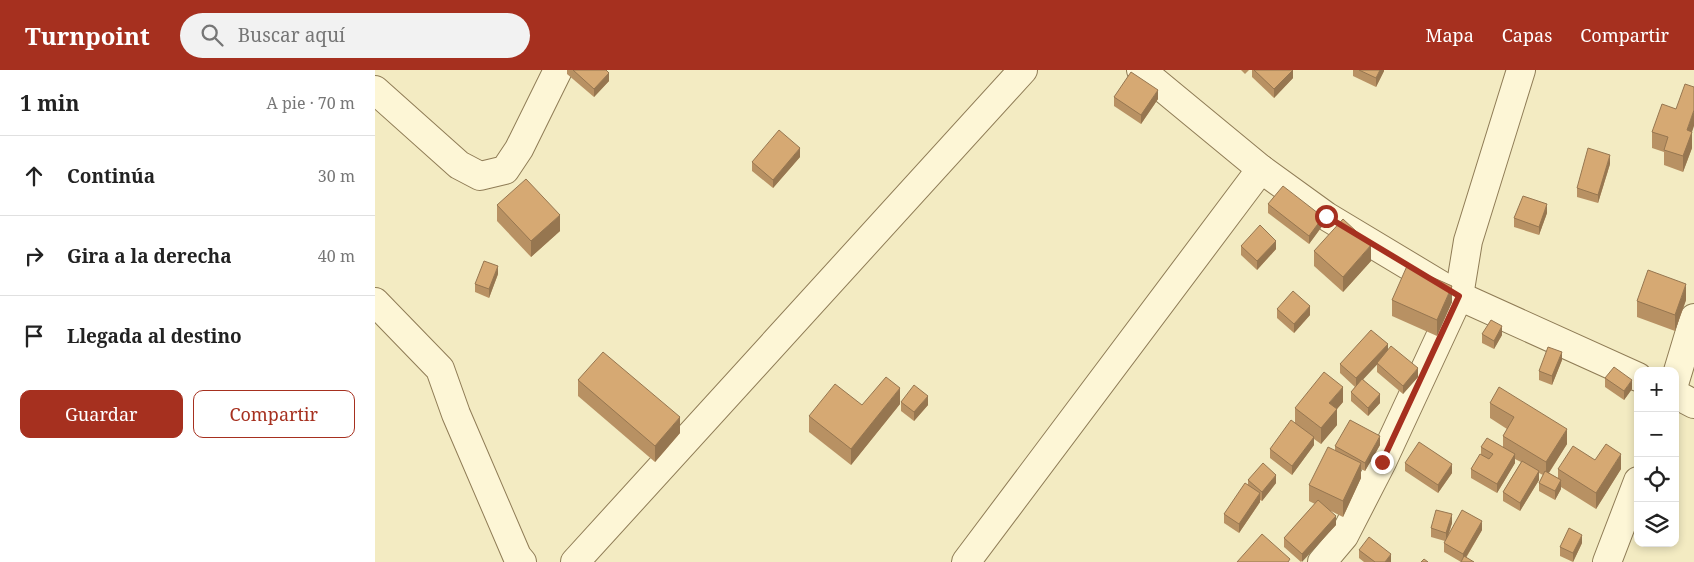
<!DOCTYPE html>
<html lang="es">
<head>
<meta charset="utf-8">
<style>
	body { margin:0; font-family:"Noto Serif",serif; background:#f2f2f2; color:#222 }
	.controls { position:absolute; right:15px; bottom:15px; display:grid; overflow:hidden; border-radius:10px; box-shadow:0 2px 8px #0003 }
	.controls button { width:45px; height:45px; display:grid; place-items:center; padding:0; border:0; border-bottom:1px solid #e0e0e0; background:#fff; color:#222; font:25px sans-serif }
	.stop { position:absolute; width:15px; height:15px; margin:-11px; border:4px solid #a6301f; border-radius:50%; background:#fff }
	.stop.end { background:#a6301f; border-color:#fff; box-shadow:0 1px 5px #0008 }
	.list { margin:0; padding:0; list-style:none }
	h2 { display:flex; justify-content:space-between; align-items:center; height:65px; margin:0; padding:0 20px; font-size:21px }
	h2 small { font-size:16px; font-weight:400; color:#767676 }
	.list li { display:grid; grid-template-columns:32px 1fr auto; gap:15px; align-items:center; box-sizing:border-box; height:80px; padding:0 20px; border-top:1px solid #e0e0e0 }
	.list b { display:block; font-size:19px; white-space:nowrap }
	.list em { font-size:16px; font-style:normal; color:#767676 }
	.actions { display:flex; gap:10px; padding:15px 20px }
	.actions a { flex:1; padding:11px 0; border:1px solid #a6301f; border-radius:10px; text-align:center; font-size:18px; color:#a6301f }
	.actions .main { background:#a6301f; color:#fff }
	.icon { flex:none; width:28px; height:28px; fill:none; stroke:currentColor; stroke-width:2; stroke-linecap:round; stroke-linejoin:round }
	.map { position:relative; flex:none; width:1319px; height:492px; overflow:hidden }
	header { display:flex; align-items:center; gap:30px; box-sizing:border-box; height:70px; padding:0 25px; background:#a6301f; color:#fff }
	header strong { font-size:24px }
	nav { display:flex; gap:28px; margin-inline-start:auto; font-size:18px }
	.search { width:350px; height:45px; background:#f2f2f2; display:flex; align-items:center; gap:12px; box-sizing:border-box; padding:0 18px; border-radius:28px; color:#767676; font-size:19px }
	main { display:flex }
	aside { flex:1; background:#fff }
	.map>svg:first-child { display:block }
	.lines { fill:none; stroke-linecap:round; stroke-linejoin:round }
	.minor-casing { stroke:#8f7c56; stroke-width:30 }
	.tertiary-casing { stroke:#8f7c56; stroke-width:30 }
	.minor { stroke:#fdf6d6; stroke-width:28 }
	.tertiary { stroke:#fdf6d6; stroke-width:28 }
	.wall { fill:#b89163 }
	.shaded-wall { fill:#967650 }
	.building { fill:#d6a973; stroke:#967650 }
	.route { stroke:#a6301f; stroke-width:6 }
</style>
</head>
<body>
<header>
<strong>Turnpoint</strong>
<div class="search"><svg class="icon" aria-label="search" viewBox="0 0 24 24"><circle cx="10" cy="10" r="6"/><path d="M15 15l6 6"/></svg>Buscar aquí</div>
<nav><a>Mapa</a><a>Capas</a><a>Compartir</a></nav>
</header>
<main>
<aside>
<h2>1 min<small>A pie · 70 m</small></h2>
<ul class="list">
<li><svg class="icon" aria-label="ahead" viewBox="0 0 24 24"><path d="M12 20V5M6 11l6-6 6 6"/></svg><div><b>Continúa</b></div><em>30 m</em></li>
<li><svg class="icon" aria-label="right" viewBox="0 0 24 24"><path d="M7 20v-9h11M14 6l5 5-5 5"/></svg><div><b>Gira a la derecha</b></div><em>40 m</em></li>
<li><svg class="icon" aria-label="arrive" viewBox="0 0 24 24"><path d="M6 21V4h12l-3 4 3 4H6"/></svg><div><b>Llegada al destino</b></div></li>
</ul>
<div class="actions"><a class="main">Guardar</a><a>Compartir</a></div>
</aside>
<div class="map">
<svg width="1319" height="492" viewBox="0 0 1319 492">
	<rect width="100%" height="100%" fill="#f3ebc2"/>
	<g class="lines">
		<g class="minor-casing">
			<g id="minor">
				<polyline points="0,20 84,95 105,106 130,100 144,79 183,0"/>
				<polyline points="0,232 65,299 81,344 142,486 147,492"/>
				<polyline points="1300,311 1319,248"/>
				<polyline points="200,492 648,0"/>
				<polyline points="591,492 886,99"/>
				<polyline points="947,492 969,466 1007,392 1084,226 1093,171 1146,0"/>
				<polyline points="1232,492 1263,411"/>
			</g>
		</g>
		<g class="tertiary-casing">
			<g id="tertiary">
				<polyline points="766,0 886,99 951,146 1084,226 1263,307"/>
				<polyline points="1300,324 1319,334"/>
			</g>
		</g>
		<use href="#minor" class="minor"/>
		<use href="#tertiary" class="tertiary"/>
	</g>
	<g class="wall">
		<polygon points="192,0 231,0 234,11 219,27 192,4"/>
		<polygon points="866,0 874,0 870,4"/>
		<polygon points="877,0 918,0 918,8 899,28 877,7"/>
		<polygon points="978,0 1009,0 1009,1 1001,17 978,6"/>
		<polygon points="739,27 783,29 766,54 739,36"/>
		<polygon points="1301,39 1317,62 1317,78 1308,102 1289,95 1289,82 1277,78 1277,62"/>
		<polygon points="425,87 398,118 377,101 377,92"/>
		<polygon points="1235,94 1223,133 1202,127 1202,118"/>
		<polygon points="893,134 948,155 934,174 893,143"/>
		<polygon points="122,135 185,161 156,187 122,151"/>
		<polygon points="1172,143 1164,165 1139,157 1139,148"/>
		<polygon points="866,176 901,179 882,200 866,185"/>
		<polygon points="939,181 996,191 968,222 939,196"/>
		<polygon points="123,204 114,228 100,222 100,214"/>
		<polygon points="1017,230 1077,232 1062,266 1017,246"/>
		<polygon points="1311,230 1300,261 1262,247 1262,231"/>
		<polygon points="902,239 935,245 919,263 902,248"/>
		<polygon points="1107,264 1127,265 1119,279 1107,273"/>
		<polygon points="1013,280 1043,307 1028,324 1002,302 1002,294 988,309 1005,333 993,346 976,331 976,322 980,317 965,303 965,294"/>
		<polygon points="1187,290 1177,315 1164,310 1164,301"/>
		<polygon points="1230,308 1257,319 1249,330 1230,317"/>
		<polygon points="203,310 305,363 280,392 203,326"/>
		<polygon points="526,332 553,335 539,351 526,341"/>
		<polygon points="968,332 962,339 962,355 946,374 939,369 939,375 917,405 895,388 895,379 920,353 920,338"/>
		<polygon points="1115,333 1192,374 1174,403 1183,408 1183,399 1220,390 1246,399 1221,439 1186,417 1186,419 1180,430 1164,421 1164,413 1168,405 1164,403 1164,410 1145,441 1128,431 1128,422 1146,392 1140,389 1140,393 1122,423 1096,408 1096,399 1106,385 1106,377 1128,377 1128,366 1132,359 1115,348"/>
		<polygon points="525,334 476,395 434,362 434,346 487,335"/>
		<polygon points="1005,375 990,401 986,399 986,408 968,447 956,441 961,455 926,492 909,477 909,468 940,434 934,431 934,415 960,380 960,376"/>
		<polygon points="1030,393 1077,403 1063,423 1030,401"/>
		<polygon points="873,410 901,413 887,431 885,430 885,432 864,463 849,453 849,444 873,414"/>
		<polygon points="1077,453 1073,467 1107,460 1091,488 1086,492 1069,482 1069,473 1070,471 1056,467 1056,458"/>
		<polygon points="1207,473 1198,492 1185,486 1185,477"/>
		<polygon points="984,480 1016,492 989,492 984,488"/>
	</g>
	<g class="shaded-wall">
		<polygon points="918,0 918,8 899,28 899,19"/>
		<polygon points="1005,0 1009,0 1009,1 1001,17 1001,8"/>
		<polygon points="234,3 234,11 219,27 219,19"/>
		<polygon points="783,20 783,29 766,54 766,45"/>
		<polygon points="1319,40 1319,56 1317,62 1317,78 1308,102 1308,86 1312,60"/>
		<polygon points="425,78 425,87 398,118 398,110"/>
		<polygon points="1235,85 1235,94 1223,133 1223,125"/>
		<polygon points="1172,134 1172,143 1164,165 1164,157"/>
		<polygon points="185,145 185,161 156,187 156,171"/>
		<polygon points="948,147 948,155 934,174 934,166"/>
		<polygon points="901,171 901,179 882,200 882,191"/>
		<polygon points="996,175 996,191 968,222 968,207"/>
		<polygon points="123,196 123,204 114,228 114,219"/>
		<polygon points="1311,214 1311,230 1300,261 1300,245"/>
		<polygon points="1077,216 1077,232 1062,266 1062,250"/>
		<polygon points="935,236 935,245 919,263 919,254"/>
		<polygon points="1127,256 1127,265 1119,279 1119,271"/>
		<polygon points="1013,274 1013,283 981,317 981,308"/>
		<polygon points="1187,282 1187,290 1177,315 1177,306"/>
		<polygon points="1043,298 1043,307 1028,324 1028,316"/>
		<polygon points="1257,310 1257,319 1249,330 1249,321"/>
		<polygon points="968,317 968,332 962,339 962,355 946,374 946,358 954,333"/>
		<polygon points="525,318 525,334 476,395 476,379"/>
		<polygon points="1005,324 1005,333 993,346 993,338"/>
		<polygon points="553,326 553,335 539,351 539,342"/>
		<polygon points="305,347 305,363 280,392 280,376"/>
		<polygon points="1192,359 1192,374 1171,407 1171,392"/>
		<polygon points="1005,366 1005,375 990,401 990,393"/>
		<polygon points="939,367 939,375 917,405 917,396"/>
		<polygon points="1140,384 1140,393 1122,423 1122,414"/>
		<polygon points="1246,384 1246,399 1221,439 1221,423"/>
		<polygon points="986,393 986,408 968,447 968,431"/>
		<polygon points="1077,394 1077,403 1063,423 1063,415"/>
		<polygon points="1164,401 1164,410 1145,441 1145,433"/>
		<polygon points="901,405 901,413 887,431 887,422"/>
		<polygon points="1186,410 1186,419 1180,430 1180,421"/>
		<polygon points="885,423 885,432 864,463 864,454"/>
		<polygon points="1077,444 1077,453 1071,471 1071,463"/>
		<polygon points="961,446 961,455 927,492 927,484"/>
		<polygon points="1107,451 1107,460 1088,492 1088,484"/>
		<polygon points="1207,465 1207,473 1198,492 1198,483"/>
		<polygon points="1016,484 1016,492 1010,492"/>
	</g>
	<g class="building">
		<polygon points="198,0 231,0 234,3 219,19"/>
		<polygon points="879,0 918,0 899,19"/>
		<polygon points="984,0 1005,0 1001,8"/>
		<polygon points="756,2 783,20 766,45 739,27"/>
		<polygon points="1310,14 1319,17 1319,40 1312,60 1317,62 1308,86 1289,80 1293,67 1277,62 1287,34 1301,39"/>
		<polygon points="404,60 425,78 398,110 377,92"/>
		<polygon points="1213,78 1235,85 1223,125 1202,118"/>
		<polygon points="151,109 185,145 156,171 122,135"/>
		<polygon points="908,116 948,147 934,166 893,134"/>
		<polygon points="1148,126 1172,134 1164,157 1139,148"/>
		<polygon points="968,149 996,175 968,207 939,181"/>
		<polygon points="885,155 901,171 882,191 866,176"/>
		<polygon points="109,191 123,196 114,219 100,214"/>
		<polygon points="1032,196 1077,216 1062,250 1017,230"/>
		<polygon points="1273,200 1311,214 1300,245 1262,231"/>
		<polygon points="918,221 935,236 919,254 902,239"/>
		<polygon points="1116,250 1127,256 1119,271 1107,264"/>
		<polygon points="996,260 1013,274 981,308 965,294"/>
		<polygon points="1016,276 1043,298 1028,316 1002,293"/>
		<polygon points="1173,277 1187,282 1177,306 1164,301"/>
		<polygon points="228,282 305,347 280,376 203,310"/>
		<polygon points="1239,297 1257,310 1249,321 1230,308"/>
		<polygon points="949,302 968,317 954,333 962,339 946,358 920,338"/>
		<polygon points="511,307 525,318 476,379 434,346 460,314 487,335"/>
		<polygon points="987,309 1005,324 993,338 976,322"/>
		<polygon points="539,315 553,326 539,342 526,332"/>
		<polygon points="1124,317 1192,359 1171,392 1128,366 1139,347 1115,333"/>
		<polygon points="916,350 939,367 917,396 895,379"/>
		<polygon points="975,350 1005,366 990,393 960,376"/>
		<polygon points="1112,368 1140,384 1122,414 1096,399 1105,384 1114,389 1118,384 1106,377"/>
		<polygon points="1044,372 1077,394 1063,415 1030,393"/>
		<polygon points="1231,374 1246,384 1221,423 1183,399 1198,376 1220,390"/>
		<polygon points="953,377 986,393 968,431 934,415"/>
		<polygon points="1147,391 1164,401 1145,433 1128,422"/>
		<polygon points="888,393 901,405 887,422 873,410"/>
		<polygon points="1170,401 1186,410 1180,421 1164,413"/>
		<polygon points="870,413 885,423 864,454 849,444"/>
		<polygon points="943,430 961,446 927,484 909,468"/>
		<polygon points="1061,440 1077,444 1071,463 1056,458"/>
		<polygon points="1087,440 1107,451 1088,484 1069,473"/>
		<polygon points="1194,458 1207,465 1198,483 1185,477"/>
		<polygon points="887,464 915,489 913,492 862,492"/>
		<polygon points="994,467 1016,484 1010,492 1000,492 984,480"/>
		<polygon points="1089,486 1099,492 1086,492"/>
		<polygon points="1049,489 1053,492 1046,492"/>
	</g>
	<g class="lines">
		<polyline class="route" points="951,146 1084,226 1007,392"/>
	</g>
</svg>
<div class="controls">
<button>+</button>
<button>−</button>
<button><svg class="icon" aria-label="locate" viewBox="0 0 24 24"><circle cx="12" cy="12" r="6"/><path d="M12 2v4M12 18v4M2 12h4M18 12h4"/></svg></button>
<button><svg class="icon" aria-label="layers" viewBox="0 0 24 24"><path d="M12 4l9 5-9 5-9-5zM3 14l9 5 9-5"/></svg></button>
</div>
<div class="stop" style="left:951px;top:146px"></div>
<div class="stop end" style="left:1007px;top:392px"></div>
</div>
</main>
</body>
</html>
